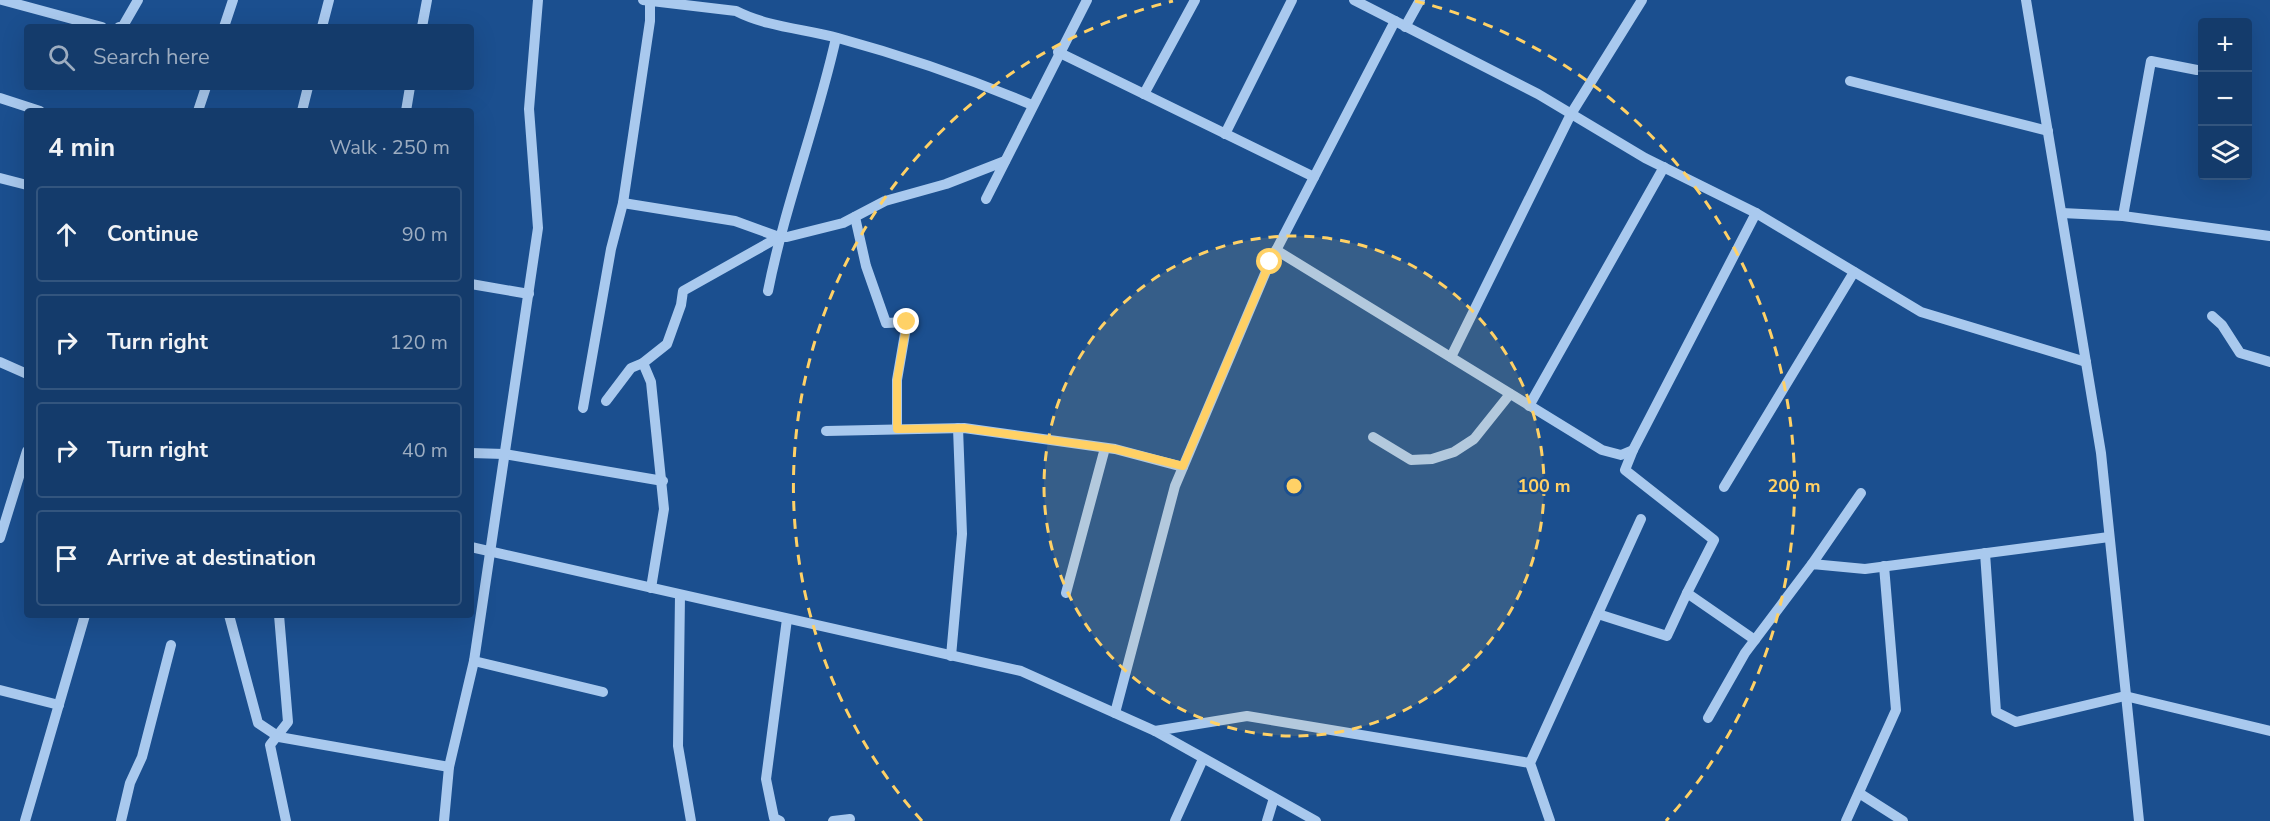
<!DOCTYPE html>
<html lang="en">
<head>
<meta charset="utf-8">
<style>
	body { margin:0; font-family:"Nunito Sans",sans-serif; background:#1d4271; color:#f1f3f6 }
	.controls { position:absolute; right:18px; top:18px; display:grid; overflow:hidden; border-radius:6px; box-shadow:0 6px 24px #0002 }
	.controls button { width:54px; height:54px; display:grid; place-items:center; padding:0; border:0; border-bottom:2px solid #33557e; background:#143b6b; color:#f1f3f6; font:30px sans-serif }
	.stop { position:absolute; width:18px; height:18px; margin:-14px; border:4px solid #ffd166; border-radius:50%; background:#fff }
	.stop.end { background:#ffd166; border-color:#fff; box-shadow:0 2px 6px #0008 }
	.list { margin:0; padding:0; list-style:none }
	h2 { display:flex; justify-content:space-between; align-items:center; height:78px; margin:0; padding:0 24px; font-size:26px }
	h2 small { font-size:20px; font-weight:400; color:#9dadc1 }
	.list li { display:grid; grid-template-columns:39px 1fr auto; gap:18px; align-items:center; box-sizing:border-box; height:96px; margin:0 12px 12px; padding:0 12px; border:2px solid #33557e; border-radius:6px }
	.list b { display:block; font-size:22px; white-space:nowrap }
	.list em { font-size:20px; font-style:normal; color:#9dadc1 }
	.icon { flex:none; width:33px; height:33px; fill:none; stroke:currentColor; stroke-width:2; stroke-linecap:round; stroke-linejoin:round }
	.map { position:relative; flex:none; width:2270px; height:821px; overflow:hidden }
	.search { position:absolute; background:#143b6b; box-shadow:0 6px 24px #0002; left:24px; top:24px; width:450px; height:66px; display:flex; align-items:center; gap:15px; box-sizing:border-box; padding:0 21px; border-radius:6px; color:#9dadc1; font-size:22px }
	.panel { position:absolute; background:#143b6b; box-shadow:0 6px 24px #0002; left:24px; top:108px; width:450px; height:510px; border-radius:6px }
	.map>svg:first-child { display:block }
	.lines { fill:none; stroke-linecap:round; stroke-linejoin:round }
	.minor { stroke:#a9c9ee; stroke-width:10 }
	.route { stroke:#ffd166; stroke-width:8 }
	.ring { fill:none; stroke:#ffd166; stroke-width:3; stroke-dasharray:10 8 }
	.centre { fill:#ffd166; stroke:#1b4f8f; stroke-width:3 }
	.ring-label { font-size:18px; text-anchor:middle; font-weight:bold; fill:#ffd166; stroke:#1b4f8f; stroke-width:4.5; stroke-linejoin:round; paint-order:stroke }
</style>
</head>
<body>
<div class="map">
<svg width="2270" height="821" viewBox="0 0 2270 821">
	<rect width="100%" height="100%" fill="#1b4f8f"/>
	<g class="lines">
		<g class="minor">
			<polyline points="2,0 102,27"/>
			<path d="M643,0L736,11C767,27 805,29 838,38C904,56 968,78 1032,105"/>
			<polyline points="1354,0 1538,94 1645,158 1756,213 1921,312 2086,362"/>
			<polyline points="2026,0 2101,453 2139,821"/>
			<polyline points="119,27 123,26 138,0"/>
			<polyline points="224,27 233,0"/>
			<polyline points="322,27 329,0"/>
			<polyline points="422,27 427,0"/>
			<polyline points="1405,27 1420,0"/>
			<polyline points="1058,52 1314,177"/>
			<polyline points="1850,81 2048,131"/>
			<polyline points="1144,94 1195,0"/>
			<polyline points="0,98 40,111"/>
			<polyline points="198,111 206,87"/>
			<polyline points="302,111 308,87"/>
			<polyline points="406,111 410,87"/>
			<polyline points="1225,134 1292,0"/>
			<polyline points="0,178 27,185"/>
			<polyline points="986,199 1087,0"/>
			<polyline points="623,203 735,221 779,237 787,237 843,223 885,201 946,184 1005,161"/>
			<polyline points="2062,213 2123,216 2270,236"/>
			<polyline points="2123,216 2151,61 2197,70"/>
			<polyline points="855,217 866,266 886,323 907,322 897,380 897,429"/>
			<polyline points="1276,250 1602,450 1621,455 1633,450 1756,213"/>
			<polyline points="471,284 529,294"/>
			<path d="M768,291C785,205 817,123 836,38"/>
			<polyline points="2212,316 2222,325 2240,353 2270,362"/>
			<polyline points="1451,357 1571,114 1642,0"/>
			<polyline points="0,362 27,374"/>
			<polyline points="643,363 651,382 664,509 651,588"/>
			<polyline points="606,401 631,368 643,363 667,344 681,305 683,291 779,237"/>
			<polyline points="1529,406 1664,167"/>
			<polyline points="583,408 611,249 623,203 650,21 650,2"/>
			<polyline points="826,431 964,428 1115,449 1183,467"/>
			<polyline points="1373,437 1411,460 1432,459 1454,452 1474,439 1510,394"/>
			<polyline points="1633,450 1625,470 1714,540 1687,593 1755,640"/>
			<polyline points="471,453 504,454 663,481"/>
			<polyline points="1724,487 1854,272"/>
			<polyline points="0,538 27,451"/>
			<polyline points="471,547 1021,671 1155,731 1316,821"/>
			<polyline points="1985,553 1996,712 2016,722 2125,696 2270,731"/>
			<polyline points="1812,564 1861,493"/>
			<polyline points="1066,593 1105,448"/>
			<polyline points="680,595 678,746 691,821"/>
			<polyline points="1598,614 1667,636 1687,593"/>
			<polyline points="229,615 258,723 279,737 449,767"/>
			<polyline points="279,615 288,722 270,745 286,821"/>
			<polyline points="951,656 962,534 958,428"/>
			<polyline points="474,661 603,692"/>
			<polyline points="0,690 59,705"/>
			<polyline points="1115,713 1175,486 1270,262 1395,21"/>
			<polyline points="1708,718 1745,653 1812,564 1865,569 2109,537"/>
			<polyline points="1155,731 1247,716 1530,763"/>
			<polyline points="1859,793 1903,821"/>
			<polyline points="25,821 85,615"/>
			<polyline points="121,821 130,783 142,757 171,645"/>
			<polyline points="444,821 449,767 474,661 538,228 529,109 538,0"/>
			<polyline points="780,821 774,818 766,779 787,619"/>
			<polyline points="833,821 850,819"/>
			<polyline points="1175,821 1203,759"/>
			<polyline points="1267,821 1274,798"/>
			<polyline points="1550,821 1530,763 1641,519"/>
			<polyline points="1846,821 1896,710 1884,566"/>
		</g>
	</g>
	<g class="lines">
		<polyline class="route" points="907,322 897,380 897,429 964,428 1115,449 1183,466 1270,262"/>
	</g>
	<circle cx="1294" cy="486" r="250" fill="#ffd166" fill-opacity=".12"/>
	<g class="ring">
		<circle cx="1294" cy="486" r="250"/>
		<path d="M922 821A500 500 0 0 1 1173 1M1415 1A500 500 0 0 1 1666 821"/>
	</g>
	<circle cx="1294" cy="486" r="9" class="centre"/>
	<g class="ring-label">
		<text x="1544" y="492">100 m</text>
		<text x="1794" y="492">200 m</text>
	</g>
</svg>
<div class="controls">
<button>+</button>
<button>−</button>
<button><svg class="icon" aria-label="layers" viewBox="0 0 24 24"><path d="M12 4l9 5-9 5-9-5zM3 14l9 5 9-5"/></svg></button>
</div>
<div class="stop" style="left:1270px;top:262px"></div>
<div class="stop end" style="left:907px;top:322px"></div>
<div class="search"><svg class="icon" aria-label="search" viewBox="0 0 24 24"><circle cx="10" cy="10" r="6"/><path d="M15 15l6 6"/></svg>Search here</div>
<section class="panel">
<h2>4 min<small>Walk · 250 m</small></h2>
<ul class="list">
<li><svg class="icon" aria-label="ahead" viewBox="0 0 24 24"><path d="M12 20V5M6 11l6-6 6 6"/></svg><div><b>Continue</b></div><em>90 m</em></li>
<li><svg class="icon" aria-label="right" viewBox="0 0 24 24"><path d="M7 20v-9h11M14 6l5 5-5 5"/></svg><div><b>Turn right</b></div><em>120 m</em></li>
<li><svg class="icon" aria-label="right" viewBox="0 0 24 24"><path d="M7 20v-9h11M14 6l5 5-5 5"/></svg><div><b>Turn right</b></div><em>40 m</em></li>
<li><svg class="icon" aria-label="arrive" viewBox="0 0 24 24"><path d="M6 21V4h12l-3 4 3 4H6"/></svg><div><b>Arrive at destination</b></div></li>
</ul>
</section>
</div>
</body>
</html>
